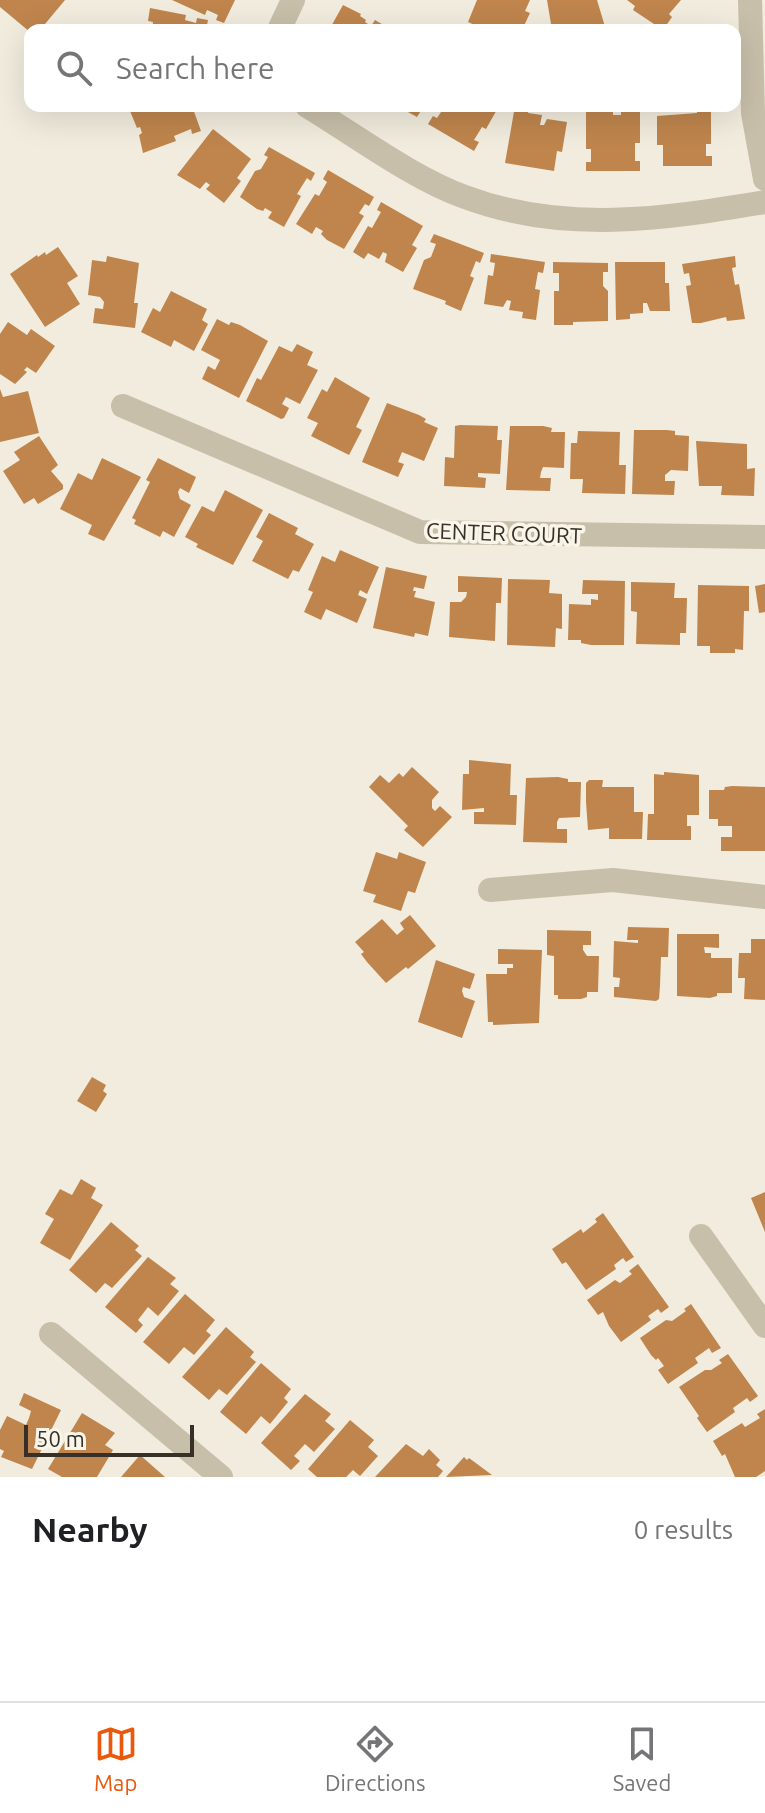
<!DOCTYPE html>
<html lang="en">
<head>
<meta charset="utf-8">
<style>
	body { margin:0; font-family:Ubuntu,sans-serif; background:#f6f6f6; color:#202124 }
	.scale { position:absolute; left:24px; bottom:20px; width:170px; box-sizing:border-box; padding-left:8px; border:4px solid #363029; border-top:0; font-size:22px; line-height:28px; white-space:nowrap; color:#363029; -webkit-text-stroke:6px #f9f5e9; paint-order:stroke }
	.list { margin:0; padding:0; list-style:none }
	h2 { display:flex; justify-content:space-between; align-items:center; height:104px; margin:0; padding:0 32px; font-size:34px }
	h2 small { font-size:26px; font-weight:400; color:#757577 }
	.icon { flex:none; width:44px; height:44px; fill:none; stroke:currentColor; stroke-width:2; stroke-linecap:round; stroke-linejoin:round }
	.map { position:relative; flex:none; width:765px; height:1477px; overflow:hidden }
	.search { position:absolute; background:#fff; box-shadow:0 8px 32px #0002; left:24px; right:24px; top:24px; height:88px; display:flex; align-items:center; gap:20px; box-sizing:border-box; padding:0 28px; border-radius:16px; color:#757577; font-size:30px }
	.sheet { height:224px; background:#fff }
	nav { display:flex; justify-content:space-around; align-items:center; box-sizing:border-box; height:112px; border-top:2px solid #e0e0e0; background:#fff; font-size:22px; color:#757577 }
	nav a { display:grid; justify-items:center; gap:4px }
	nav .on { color:#ea580c }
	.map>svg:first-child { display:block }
	.building { fill:#bf854d }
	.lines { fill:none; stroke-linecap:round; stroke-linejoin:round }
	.minor { stroke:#c8bfaa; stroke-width:24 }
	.labels { text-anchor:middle; stroke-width:7; stroke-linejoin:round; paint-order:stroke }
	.street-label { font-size:22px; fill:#363029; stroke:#f9f5e9 }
</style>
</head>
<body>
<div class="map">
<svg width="765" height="1477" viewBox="0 0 765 1477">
	<rect width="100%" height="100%" fill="#f1ecdd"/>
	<g class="building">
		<polygon points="0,0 65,0 40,30 30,30 30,32 0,7"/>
		<polygon points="172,0 235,0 224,23 216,20 218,15 207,10 205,15"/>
		<polygon points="477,0 530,0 525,11 530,13 522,30 486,30 468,22"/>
		<polygon points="547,0 597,0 606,30 552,30"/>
		<polygon points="627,0 681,0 669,14 672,17 663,30 633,10 635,6"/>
		<polygon points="343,5 361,14 360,16 366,20 365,22 371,26 375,20 392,30 329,30"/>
		<polygon points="150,8 186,15 185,20 196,23 197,18 208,20 206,30 152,30 153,22 148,21"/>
		<polygon points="128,106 192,106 201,131 192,134 191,129 174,136 176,141 143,153 139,135 142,133 140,127 137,128"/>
		<polygon points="397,106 417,106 422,109 417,117"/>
		<polygon points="445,106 499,106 486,129 482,127 474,140 479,142 474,151 428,124 433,116 437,118"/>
		<polygon points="515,106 529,108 528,113 542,115 540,125 544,125 547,119 567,122 562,152 557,151 554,171 505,163"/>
		<polygon points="697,106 711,106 711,144 706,144 706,156 712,156 712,166 663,166 663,145 657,145 657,116 697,113"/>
		<polygon points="640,108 640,143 635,143 635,161 640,161 640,171 586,171 586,162 591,162 591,149 586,149 586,112 606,111 613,112 613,115 621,115 621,109"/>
		<polygon points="213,129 251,159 237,178 241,181 224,203 206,189 210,185 206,182 200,189 177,175"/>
		<polygon points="269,147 315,173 311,181 307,178 297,194 301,196 284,227 268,218 272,212 265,208 263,211 257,209 240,197 255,171 261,169 268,157 264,155"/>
		<polygon points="328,170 374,197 369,206 365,204 359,213 364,216 344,249 327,240 321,234 323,231 316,227 312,234 296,224 315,194 319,196 327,182 323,179"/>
		<polygon points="381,202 423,226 412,245 417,248 403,272 385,262 387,254 383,252 379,259 368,253 364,259 353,252 368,226 372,228 381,212 377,210"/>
		<polygon points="434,234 484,253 480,263 476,261 470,276 474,278 461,311 445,304 446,301 413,289 424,260 431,257 436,244 430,242"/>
		<polygon points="58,247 78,276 67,283 80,304 45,327 10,274 37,255 38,257 45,252 46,255"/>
		<polygon points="491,254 545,262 543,273 538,272 535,289 540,290 536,320 522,318 523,312 509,310 511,301 507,300 503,307 484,304 488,275 493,276 495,263 490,262"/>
		<polygon points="107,256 139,263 134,303 138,303 135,328 93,323 95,308 103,309 104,302 100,297 88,295 92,260 106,262"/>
		<polygon points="735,256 736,267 732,268 735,285 739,284 745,319 727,321 726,317 701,323 692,323 686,286 691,285 689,273 684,274 682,264"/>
		<polygon points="553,262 608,263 608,272 603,272 603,286 608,291 608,321 573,322 573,325 554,325 554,291 559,291 559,273 553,273"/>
		<polygon points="615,262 665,262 665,283 669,283 670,311 650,311 647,303 643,303 643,313 630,314 630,319 616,320"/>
		<polygon points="171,291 207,309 202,320 208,324 194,351 174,340 171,347 141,332 153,308 160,312"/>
		<polygon points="217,319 229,325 231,322 240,325 268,341 239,398 202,379 208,366 215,370 220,360 201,350"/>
		<polygon points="8,322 27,335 31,329 55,346 36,373 27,367 24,370 27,372 15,384 0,374 0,334"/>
		<polygon points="297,344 313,352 307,365 318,370 300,404 286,397 282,404 289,408 284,418 281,419 246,401 257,378 261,380 279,346 292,352"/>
		<polygon points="335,377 370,398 356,427 362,430 349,455 311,436 318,423 307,418 322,389 327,392"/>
		<polygon points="0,389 3,397 28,391 39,433 0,442"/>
		<polygon points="387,403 419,415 426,419 424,422 438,428 424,461 402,452 398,462 404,464 398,477 362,462"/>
		<polygon points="460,425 498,426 497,440 502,440 500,474 478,473 478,477 486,478 485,488 444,486 445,457 454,458 455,426"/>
		<polygon points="510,426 543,426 552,428 551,432 565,432 564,468 543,467 541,472 540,478 551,478 550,491 506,490"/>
		<polygon points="634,430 667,430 675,431 675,435 689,436 688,471 671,470 665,475 665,481 675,481 674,495 632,494"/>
		<polygon points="578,431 620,432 619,465 626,465 625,494 582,493 583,479 570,479 571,443 577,443"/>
		<polygon points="39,436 58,465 51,471 63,485 63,489 38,504 34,498 24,504 3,471 20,460 14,452"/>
		<polygon points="696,441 747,444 747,469 755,468 754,496 721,495 722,486 699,486"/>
		<polygon points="102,458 141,477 104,541 88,534 92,525 60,509 78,473 92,480"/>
		<polygon points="158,458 196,477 189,493 180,488 178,492 180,499 191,505 174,537 163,531 160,537 134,524 136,520 132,518 150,482 146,480"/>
		<polygon points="225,490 263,510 233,565 196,547 198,544 185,537 202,506 214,512"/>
		<polygon points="269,513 298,528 295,534 314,544 299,572 293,570 288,579 252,561 263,541 256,537"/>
		<polygon points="340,550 379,567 367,594 360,590 358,595 367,599 357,623 326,609 321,620 304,612 313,592 308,590 322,556 335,562"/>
		<polygon points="386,567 427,576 424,589 414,587 413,591 416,591 414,597 435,602 428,636 415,633 414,637 373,628"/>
		<polygon points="458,576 502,578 501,603 496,603 495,641 449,637 450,602 461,602 466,597 467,592 458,592"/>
		<polygon points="508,579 550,580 549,593 562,594 562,629 556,628 555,647 507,645"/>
		<polygon points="583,580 625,581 624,645 591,645 581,643 581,640 568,640 569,604 591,605 591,599 598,600 598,594 582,594"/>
		<polygon points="631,582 675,583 674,598 687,598 686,633 680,633 680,645 636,644 637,612 631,611"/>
		<polygon points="765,584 765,612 759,613 755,586"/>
		<polygon points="698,585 749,586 749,611 744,611 743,650 735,649 735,653 710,653 710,646 697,646"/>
		<polygon points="469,760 511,764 510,795 517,795 516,825 474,824 474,812 484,812 484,808 462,810 463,774 469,774"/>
		<polygon points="412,767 439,792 432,800 432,808 435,811 440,806 452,817 423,847 404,830 408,826 369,787 380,775 389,783 399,773 403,777"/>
		<polygon points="664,772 699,775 699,815 687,815 687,826 691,826 691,840 647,840 648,814 654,814 654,774 664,775"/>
		<polygon points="558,777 568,779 568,782 581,782 580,817 559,818 557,822 557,829 567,829 567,843 523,842 526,778"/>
		<polygon points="589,780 603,780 602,787 634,787 634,812 643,812 642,839 609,839 609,828 588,830 586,802 586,783"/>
		<polygon points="732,786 765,787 765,851 721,851 721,837 732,837 732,826 718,826 718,819 709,819 709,790 724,790 725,787"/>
		<polygon points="376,852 397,859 399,852 426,862 415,893 408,891 401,911 373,902 376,895 363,891"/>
		<polygon points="410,915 436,946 408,969 406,967 386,983 367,962 361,954 364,952 355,942 382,919 397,935 404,929 400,923"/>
		<polygon points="628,927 669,928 668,957 661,957 660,986 659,999 656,1001 614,997 614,987 619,987 620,978 613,977 614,941 638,943 638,940 627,940"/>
		<polygon points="547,930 591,931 591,945 583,945 583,950 587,956 599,956 598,992 587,992 587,997 581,999 558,999 558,995 554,995 554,956 547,955"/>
		<polygon points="677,934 719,934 719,948 704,947 705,953 711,953 711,958 732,958 732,993 717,993 717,996 710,998 677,996"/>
		<polygon points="751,939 765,939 765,1000 744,999 745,978 738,978 739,953 751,953"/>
		<polygon points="498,949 542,950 539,1023 493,1025 493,1022 488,1022 486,974 507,974 507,968 513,968 513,964 498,964"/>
		<polygon points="436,960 475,974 470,989 463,987 462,991 464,997 475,1001 462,1038 418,1022"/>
		<polygon points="92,1077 106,1085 103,1091 107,1094 96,1112 77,1101"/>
		<polygon points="81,1179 96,1188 91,1198 103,1205 70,1260 40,1243 54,1219 45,1214 60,1189 72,1195"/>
		<polygon points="765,1192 765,1232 751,1198"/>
		<polygon points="603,1213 634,1257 626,1262 623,1258 614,1265 616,1269 586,1290 566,1262 562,1264 552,1249 581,1229 583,1233 597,1222 595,1219"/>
		<polygon points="111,1222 139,1246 135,1250 142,1256 112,1288 105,1283 96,1293 69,1270"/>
		<polygon points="148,1257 176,1278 170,1284 179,1291 158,1316 148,1307 138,1320 143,1325 136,1333 105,1307"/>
		<polygon points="638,1264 669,1307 661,1313 658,1309 648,1316 651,1320 621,1342 609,1326 603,1312 598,1315 587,1300 615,1280 620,1283 632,1274 629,1271"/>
		<polygon points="185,1294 215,1320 206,1331 211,1335 194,1355 184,1347 169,1364 143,1342"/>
		<polygon points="691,1304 721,1348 712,1353 709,1348 695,1358 698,1363 668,1384 658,1370 664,1366 658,1358 656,1360 651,1355 640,1338 666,1320 672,1321 686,1311 684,1309"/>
		<polygon points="226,1327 254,1352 250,1357 256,1362 227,1395 219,1389 209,1400 182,1377"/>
		<polygon points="728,1354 758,1396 750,1402 747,1398 733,1408 735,1412 707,1432 697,1418 699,1416 679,1387 705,1370 711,1370 722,1363 719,1360"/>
		<polygon points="261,1363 291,1389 284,1398 288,1402 270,1424 261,1416 246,1434 220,1412"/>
		<polygon points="24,1393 61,1410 32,1469 1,1457 4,1451 0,1449 0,1430 7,1416 26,1425 29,1418 31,1411 19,1405"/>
		<polygon points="305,1394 331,1414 325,1421 335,1429 314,1452 305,1444 294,1456 300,1461 291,1470 261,1443"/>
		<polygon points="765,1409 765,1471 756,1477 735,1477 725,1454 722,1456 713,1441 742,1423 745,1427 760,1418 757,1414"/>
		<polygon points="82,1413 115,1433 105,1445 113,1450 97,1477 62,1477 48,1469"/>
		<polygon points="350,1420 374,1440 368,1447 378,1456 360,1476 353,1470 346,1477 317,1477 308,1469"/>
		<polygon points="406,1444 423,1456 429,1449 440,1460 436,1465 443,1471 438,1477 375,1477"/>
		<polygon points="140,1455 165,1477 121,1477"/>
		<polygon points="464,1457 467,1460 469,1458 492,1475 446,1477"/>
	</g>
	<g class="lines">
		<g class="minor">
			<polyline points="750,0 753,113 765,179"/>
			<polyline points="279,30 293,0"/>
			<path d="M307,106C355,135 414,179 465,197C564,234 664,219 765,202"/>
			<polyline points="123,406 420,532 765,537"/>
			<polyline points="490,890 613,880 765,897"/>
			<polyline points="701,1236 765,1326"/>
			<polyline points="51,1334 221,1477"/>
		</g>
	</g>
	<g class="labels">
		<g class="street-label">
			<text transform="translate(504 533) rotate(2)" y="8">CENTER COURT</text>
		</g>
	</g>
</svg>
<div class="scale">50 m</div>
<div class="search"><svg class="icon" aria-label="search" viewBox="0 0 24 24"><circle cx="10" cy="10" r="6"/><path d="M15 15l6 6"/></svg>Search here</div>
</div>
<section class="sheet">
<h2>Nearby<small>0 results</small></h2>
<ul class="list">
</ul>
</section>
<nav>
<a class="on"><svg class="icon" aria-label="map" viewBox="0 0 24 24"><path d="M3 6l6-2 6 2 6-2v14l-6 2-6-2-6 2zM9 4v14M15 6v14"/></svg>Map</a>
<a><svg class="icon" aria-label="directions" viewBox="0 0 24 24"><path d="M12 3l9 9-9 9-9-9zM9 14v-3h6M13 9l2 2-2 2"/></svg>Directions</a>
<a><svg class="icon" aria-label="saved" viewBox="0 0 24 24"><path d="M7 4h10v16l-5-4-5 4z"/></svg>Saved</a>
</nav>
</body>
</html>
